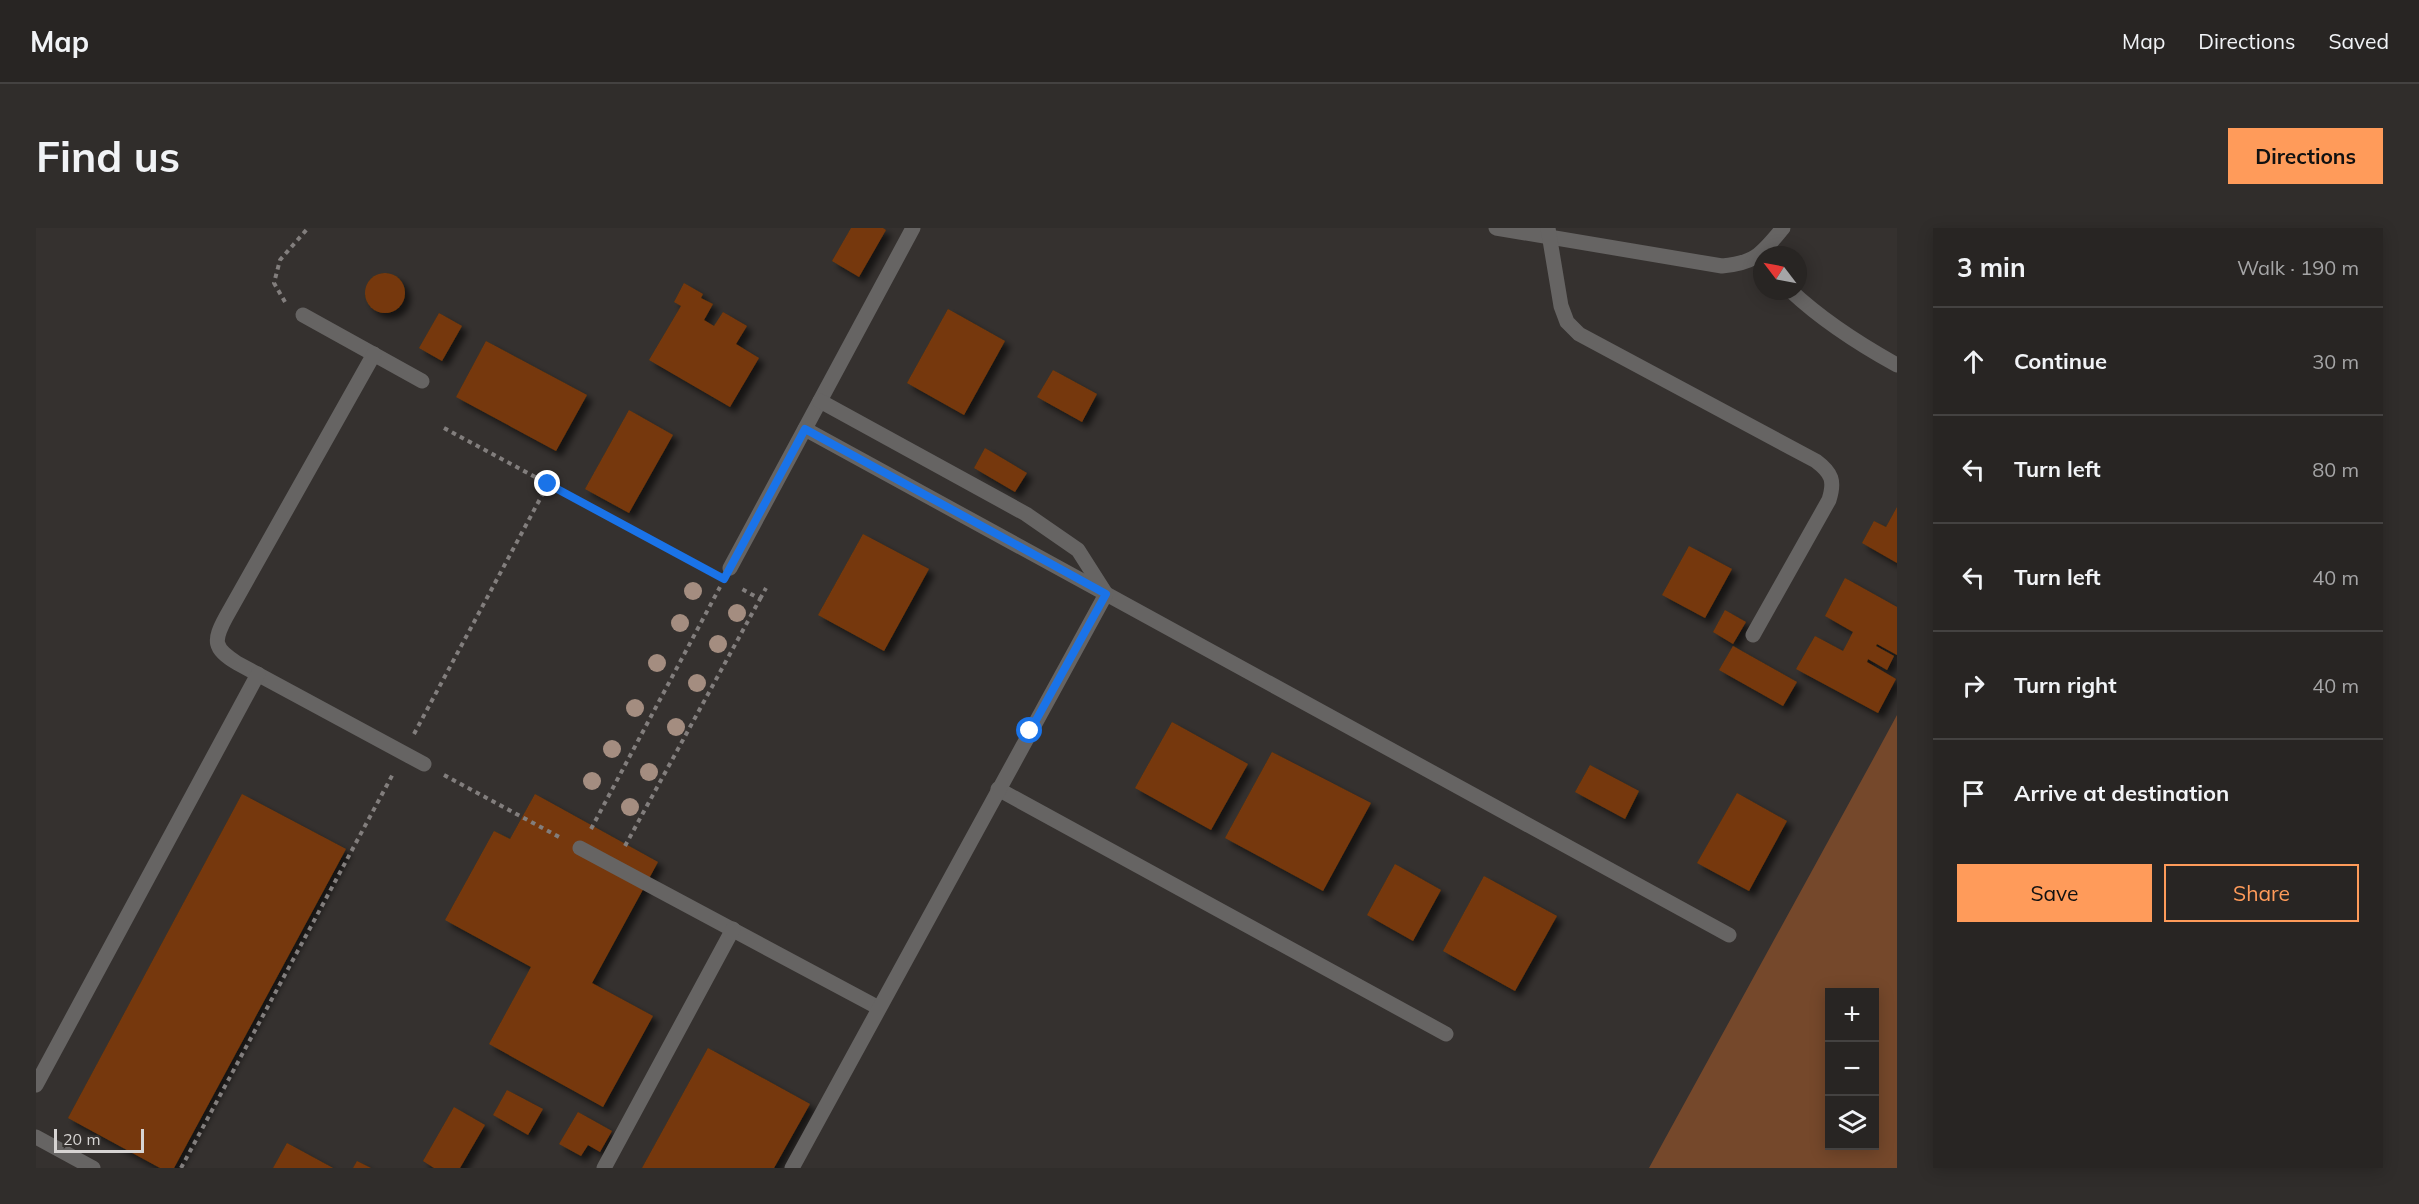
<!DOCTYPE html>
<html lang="en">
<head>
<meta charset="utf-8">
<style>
	body { margin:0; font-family:Mulish,sans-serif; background:#302d2b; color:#f1f3f6 }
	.controls { position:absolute; right:18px; bottom:18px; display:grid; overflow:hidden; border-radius:0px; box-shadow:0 3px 15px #0003 }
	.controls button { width:54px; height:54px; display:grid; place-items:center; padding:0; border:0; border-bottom:2px solid #444241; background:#282523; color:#f1f3f6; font:30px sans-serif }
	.compass { position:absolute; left:1717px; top:18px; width:54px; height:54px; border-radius:50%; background:#282523; box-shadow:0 3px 15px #0003; rotate:302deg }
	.scale { position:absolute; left:18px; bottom:15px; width:90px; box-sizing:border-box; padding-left:6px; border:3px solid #d7d4d3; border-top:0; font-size:16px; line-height:21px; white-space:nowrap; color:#d7d4d3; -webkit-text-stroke:4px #35312f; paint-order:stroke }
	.stop { position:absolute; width:18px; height:18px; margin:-14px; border:4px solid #1a73e8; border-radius:50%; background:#fff }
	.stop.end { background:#1a73e8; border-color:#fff; box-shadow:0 2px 6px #0008 }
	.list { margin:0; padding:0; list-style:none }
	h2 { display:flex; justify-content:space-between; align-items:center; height:78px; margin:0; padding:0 24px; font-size:26px }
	h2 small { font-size:20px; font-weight:400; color:#a5a5a6 }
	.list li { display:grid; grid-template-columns:39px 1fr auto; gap:18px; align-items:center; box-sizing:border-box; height:108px; padding:0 24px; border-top:2px solid #444241 }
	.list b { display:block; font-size:22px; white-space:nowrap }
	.list em { font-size:20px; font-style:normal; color:#a5a5a6 }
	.actions { display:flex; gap:12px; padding:18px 24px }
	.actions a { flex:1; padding:14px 0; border:2px solid #ff9b5a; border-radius:0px; text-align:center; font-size:21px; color:#ff9b5a }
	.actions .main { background:#ff9b5a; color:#111 }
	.icon { flex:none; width:33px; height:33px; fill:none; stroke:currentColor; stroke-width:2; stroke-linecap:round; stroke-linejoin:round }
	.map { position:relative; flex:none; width:1861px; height:940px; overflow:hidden; border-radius:0px }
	header { display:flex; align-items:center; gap:36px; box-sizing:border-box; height:84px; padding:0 30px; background:#282523; border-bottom:2px solid #444241 }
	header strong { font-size:28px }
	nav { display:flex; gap:33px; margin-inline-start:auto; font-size:21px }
	.intro { display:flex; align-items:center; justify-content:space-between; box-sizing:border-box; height:144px; padding:0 36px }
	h1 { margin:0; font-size:42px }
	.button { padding:15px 27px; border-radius:0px; background:#ff9b5a; color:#111; font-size:21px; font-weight:700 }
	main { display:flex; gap:36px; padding:0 36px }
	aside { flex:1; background:#282523; border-radius:0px; box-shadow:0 3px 15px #0003 }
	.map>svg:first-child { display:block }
	.green { fill:#75482b; fill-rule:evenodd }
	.building { fill:#763909; filter:url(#shadow) }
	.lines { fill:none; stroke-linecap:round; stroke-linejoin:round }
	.path { stroke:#827e7d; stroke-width:4; stroke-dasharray:4.5 4.5; stroke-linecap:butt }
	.service { stroke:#666463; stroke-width:15 }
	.tree { fill:#a48d80 }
	.route { stroke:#1a73e8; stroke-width:8 }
</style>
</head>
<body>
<header>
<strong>Map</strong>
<nav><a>Map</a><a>Directions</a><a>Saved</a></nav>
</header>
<div class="intro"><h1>Find us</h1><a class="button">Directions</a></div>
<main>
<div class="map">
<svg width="1861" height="940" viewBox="0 0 1861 940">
	<defs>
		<filter id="shadow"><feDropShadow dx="5.5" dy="5.5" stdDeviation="3" flood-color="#0009"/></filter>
	</defs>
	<rect width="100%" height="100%" fill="#35312f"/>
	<path class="green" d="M1861,487V940H1613L1835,535ZM1794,764H1838V918H1794Z"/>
	<g class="building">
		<polygon points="815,0 847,0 850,2 823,49 796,33"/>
		<circle cx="349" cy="65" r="20"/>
		<polygon points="648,55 667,66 665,70 677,76 668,92 678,98 687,84 711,98 700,116 723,130 694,179 613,132 645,78 638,74"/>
		<polygon points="912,81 969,113 928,187 871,155"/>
		<polygon points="403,85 426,98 406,133 383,120"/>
		<polygon points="450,113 551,167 520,223 420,169"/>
		<polygon points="1017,142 1061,166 1046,194 1001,169"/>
		<polygon points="593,182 637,207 593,285 549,261"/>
		<polygon points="949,220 991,245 979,264 938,240"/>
		<polygon points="1861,279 1861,335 1826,315 1838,293 1850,299"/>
		<polygon points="827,306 893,341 848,423 782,387"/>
		<polygon points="1653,318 1696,341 1669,390 1626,367"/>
		<polygon points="1809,350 1861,379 1861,427 1841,416 1840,418 1858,428 1851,442 1832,431 1831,434 1860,451 1842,485 1760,441 1779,408 1807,423 1817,404 1789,388"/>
		<polygon points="1689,382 1710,394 1697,416 1677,404"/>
		<polygon points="1697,418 1761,454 1747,478 1683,442"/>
		<polygon points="1136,494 1212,536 1175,602 1099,560"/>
		<polygon points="1236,524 1335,575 1287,663 1189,610"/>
		<polygon points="1554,537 1603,563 1589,591 1539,564"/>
		<polygon points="1701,565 1751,593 1713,663 1661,635"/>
		<polygon points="206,566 310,621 138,940 124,940 32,890"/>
		<polygon points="499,566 622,634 556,755 617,788 567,879 453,816 495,739 409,692 458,603 474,611"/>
		<polygon points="1359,636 1405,662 1377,713 1331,687"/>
		<polygon points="1448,648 1521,688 1479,763 1407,723"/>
		<polygon points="672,820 774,876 738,940 606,940"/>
		<polygon points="471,862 507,881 492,907 457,887"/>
		<polygon points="418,879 449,897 424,940 398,940 387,933"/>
		<polygon points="542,884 576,903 564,924 552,917 545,928 523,916"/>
		<polygon points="251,915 297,940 237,940"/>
		<polygon points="321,933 335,940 317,940"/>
	</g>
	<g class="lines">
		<g class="path">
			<polyline points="249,74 238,55 244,32 272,0"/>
			<polyline points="408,200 674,343"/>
			<polyline points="724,371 730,360"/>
			<polyline points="378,506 512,256"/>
			<polyline points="408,547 525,610"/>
			<polyline points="555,601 684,359"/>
			<polyline points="589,618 724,371 704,360"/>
			<polyline points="145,940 358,544"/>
		</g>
		<g class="service">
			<path d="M1460,0L1686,38C1720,35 1726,25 1747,0"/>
			<path d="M1512,0L1525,78L1531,94L1543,106L1780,233C1796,245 1799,253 1793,272L1717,407"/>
			<path d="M1755,63C1787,93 1823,116 1861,137"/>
			<polyline points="267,87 386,153"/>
			<path d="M338,126L190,389C177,413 177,420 201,435L388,536"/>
			<polyline points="769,201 1693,707"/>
			<polyline points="694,340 877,0"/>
			<polyline points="962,561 1410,806"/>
			<polyline points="544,620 843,780"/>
			<polyline points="0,857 222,446"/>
			<polyline points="0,909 57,940"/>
			<polyline points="568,940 697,701"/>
			<polyline points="756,940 1070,366 1042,322 990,286 784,173"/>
		</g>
	</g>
	<g class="tree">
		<circle cx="657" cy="363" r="9"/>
		<circle cx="701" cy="385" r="9"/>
		<circle cx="644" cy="395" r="9"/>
		<circle cx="682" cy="416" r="9"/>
		<circle cx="621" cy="435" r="9"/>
		<circle cx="661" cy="455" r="9"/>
		<circle cx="599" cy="480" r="9"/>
		<circle cx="640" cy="499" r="9"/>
		<circle cx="576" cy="521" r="9"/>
		<circle cx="613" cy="544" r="9"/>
		<circle cx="556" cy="553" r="9"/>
		<circle cx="594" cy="579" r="9"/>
	</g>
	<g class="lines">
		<polyline class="route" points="512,256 688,351 769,201 1070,366 994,503"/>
	</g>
</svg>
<div class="controls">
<button>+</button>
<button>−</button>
<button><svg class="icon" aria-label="layers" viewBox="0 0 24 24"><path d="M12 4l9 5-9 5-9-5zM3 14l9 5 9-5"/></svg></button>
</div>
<svg class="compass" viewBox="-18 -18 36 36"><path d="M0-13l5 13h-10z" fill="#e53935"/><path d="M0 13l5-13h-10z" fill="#a5a5a6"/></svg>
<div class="scale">20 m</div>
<div class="stop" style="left:994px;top:503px"></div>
<div class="stop end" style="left:512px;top:256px"></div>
</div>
<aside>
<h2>3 min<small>Walk · 190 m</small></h2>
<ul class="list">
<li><svg class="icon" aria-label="ahead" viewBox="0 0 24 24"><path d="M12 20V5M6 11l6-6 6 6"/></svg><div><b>Continue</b></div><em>30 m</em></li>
<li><svg class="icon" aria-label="left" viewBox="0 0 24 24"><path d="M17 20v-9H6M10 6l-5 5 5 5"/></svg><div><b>Turn left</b></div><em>80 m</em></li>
<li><svg class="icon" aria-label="left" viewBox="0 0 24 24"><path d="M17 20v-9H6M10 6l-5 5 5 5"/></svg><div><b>Turn left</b></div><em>40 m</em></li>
<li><svg class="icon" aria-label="right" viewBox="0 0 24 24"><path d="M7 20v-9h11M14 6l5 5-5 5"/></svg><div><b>Turn right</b></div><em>40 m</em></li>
<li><svg class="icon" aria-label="arrive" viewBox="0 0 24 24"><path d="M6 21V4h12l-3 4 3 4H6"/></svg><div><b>Arrive at destination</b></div></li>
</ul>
<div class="actions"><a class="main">Save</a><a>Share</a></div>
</aside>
</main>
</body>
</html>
